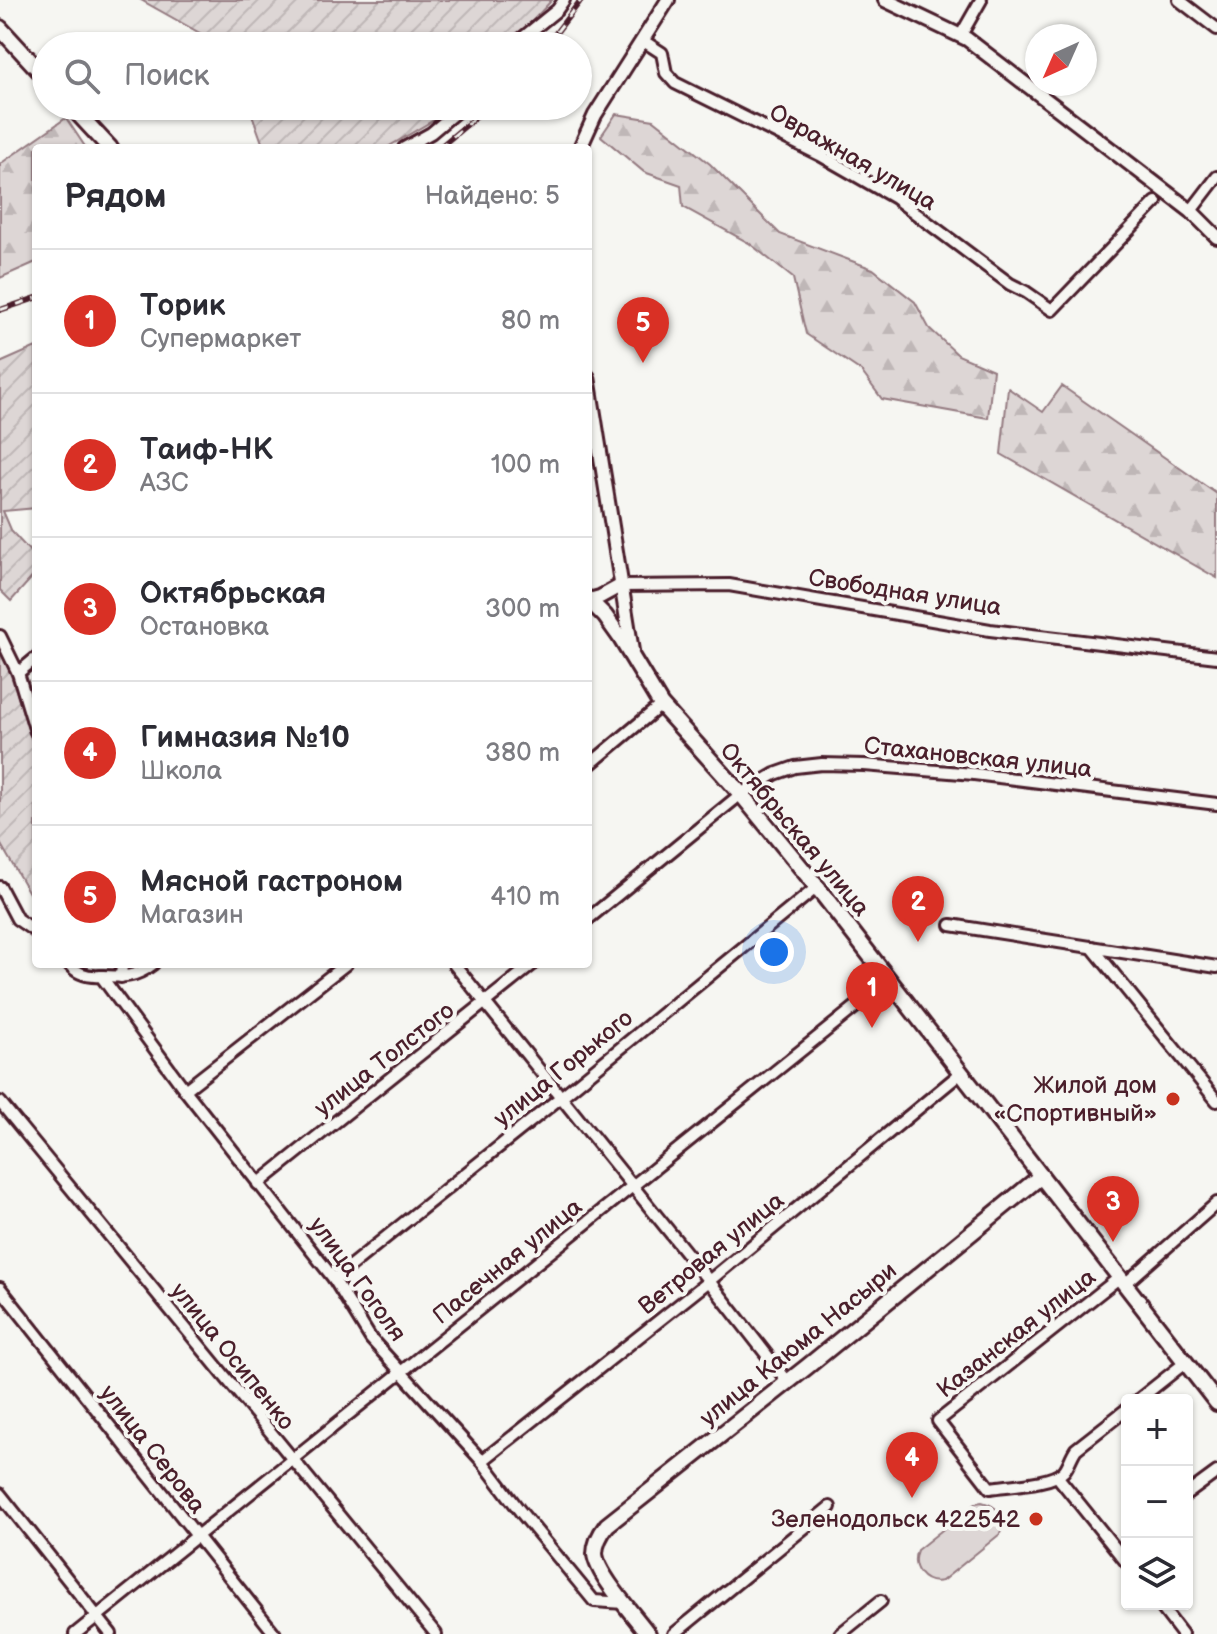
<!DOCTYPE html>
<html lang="ru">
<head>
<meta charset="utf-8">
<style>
	body { margin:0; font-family:"Balsamiq Sans",sans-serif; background:#f2f2f3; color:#2b2b33 }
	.controls { position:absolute; right:24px; bottom:24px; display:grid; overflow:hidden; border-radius:8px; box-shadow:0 2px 6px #0004 }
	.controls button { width:72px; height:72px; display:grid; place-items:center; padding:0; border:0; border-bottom:2px solid #e1e1e2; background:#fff; color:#2b2b33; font:40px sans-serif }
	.compass { position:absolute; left:1025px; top:24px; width:72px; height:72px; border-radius:50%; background:#fff; box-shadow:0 2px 6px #0004; rotate:225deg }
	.you { position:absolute; left:774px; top:952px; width:28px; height:28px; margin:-20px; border:6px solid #fff; border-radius:50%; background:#1a73e8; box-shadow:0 0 0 12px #1a73e833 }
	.badge { display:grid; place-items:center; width:52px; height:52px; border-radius:50%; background:#d93025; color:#fff; font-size:26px; font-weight:700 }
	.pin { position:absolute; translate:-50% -66px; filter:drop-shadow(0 2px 4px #0008) }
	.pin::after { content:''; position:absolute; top:42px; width:28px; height:24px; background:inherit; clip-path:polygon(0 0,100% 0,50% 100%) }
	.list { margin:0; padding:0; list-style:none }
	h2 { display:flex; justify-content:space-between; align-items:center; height:104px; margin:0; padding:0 32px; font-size:34px }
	h2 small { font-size:26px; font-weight:400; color:#7c7c81 }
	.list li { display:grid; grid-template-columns:52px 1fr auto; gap:24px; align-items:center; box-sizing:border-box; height:144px; padding:0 32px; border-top:2px solid #e1e1e2 }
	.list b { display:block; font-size:30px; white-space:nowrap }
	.list p { margin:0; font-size:26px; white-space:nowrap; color:#7c7c81 }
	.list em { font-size:26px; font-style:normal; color:#7c7c81 }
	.icon { flex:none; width:44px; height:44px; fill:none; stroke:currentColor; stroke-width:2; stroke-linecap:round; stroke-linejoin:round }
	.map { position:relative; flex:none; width:1217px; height:1634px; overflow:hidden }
	.search { position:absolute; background:#fff; box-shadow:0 2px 6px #0004; left:32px; top:32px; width:560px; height:88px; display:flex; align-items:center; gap:20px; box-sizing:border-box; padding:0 28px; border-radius:44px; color:#7c7c81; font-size:30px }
	.panel { position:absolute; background:#fff; box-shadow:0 2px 6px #0004; left:32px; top:144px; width:560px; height:824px; border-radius:8px }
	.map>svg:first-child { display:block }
	.grass { fill:#ddd6d5; stroke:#947a80; stroke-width:2 }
	.forest { fill:url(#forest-firs); stroke:#947a80; stroke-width:2 }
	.garden { fill:url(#garden-furrows); stroke:#947a80; stroke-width:2 }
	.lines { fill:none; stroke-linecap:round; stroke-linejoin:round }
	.minor-casing { stroke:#4a1f2b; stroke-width:16 }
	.tertiary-casing { stroke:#4a1f2b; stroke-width:18 }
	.secondary-casing { stroke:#4a1f2b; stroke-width:20 }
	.minor { stroke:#f6f6f2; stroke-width:10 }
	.tertiary { stroke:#f6f6f2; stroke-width:12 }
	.secondary { stroke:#f6f6f2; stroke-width:14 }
	.rail-casing { stroke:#4a1f2b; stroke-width:6 }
	.rail { stroke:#f6f6f2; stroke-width:3; stroke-dasharray:9; stroke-linecap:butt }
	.poi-dot { fill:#c8321e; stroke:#f6f6f2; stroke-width:3 }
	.labels { text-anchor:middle; stroke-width:8; stroke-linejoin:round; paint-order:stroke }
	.street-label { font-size:24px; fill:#4a1f2b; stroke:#f6f6f2 }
	.poi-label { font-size:24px; fill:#4a1f2b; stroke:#f6f6f2; text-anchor:end }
</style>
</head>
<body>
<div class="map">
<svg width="1217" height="1634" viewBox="0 0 1217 1634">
	<defs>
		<pattern id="forest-firs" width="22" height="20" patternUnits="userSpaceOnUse" patternTransform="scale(2)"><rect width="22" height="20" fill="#ddd6d5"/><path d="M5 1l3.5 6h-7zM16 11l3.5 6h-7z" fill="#bfb7b7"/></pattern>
		<pattern id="garden-furrows" width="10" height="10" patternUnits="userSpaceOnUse" patternTransform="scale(2)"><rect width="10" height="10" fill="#ddd6d5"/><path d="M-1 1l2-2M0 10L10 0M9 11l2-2" fill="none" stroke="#bfb7b7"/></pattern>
	</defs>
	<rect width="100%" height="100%" fill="#f6f6f2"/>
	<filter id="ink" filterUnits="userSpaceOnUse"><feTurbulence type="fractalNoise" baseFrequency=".0125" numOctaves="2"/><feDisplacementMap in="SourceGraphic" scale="16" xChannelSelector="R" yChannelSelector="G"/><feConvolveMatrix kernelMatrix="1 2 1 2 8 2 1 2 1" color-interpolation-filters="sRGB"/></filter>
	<g filter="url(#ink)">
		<path class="grass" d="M982,1502C999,1506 1006,1517 1000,1534L942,1581C923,1585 910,1567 917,1550L976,1503Z"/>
		<g class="forest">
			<polygon points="616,114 654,120 710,164 780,234 873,269 915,302 929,328 958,355 993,370 988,418 882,399 861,371 806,334 793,278 749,243 683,207 681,185 644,172 601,136"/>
			<polygon points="66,118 86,148 36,148 36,262 0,278 0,164"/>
			<polygon points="1062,386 1217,494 1217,578 1001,454 1008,388 1043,412"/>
		</g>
		<g class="garden">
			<polygon points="141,0 552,0 509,46 223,46"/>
			<polygon points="249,106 449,106 437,118 386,148 264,148"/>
			<polygon points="36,347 36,508 3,511 12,532 36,558 36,573 11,601 0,590 0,363"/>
			<path d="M0,648C16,681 22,717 36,751V905L0,843Z"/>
		</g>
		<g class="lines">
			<g class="minor-casing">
				<g id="minor">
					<polyline points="1179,0 1217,29"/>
					<polyline points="961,35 981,0"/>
					<polyline points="642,40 662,53 666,73 675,83 820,155 895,198 1010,284 1026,292 1052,310 1156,202"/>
					<polyline points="516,46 520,40 557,10 564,0"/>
					<polyline points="404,148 431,133 463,106"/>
					<polyline points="1191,211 1217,177"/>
					<polyline points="620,586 729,585 990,630 1217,657"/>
					<polyline points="0,636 18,673 36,732"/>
					<polyline points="18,673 36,658"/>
					<polyline points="588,766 661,705"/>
					<polyline points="0,887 17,919 36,932"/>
					<polyline points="588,919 741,794 775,774 795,767 822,764 864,765 974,774 1217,804"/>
					<polyline points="951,925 1217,967"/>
					<polyline points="1092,947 1217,1101"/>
					<path d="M69,964C77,974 89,977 101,976L185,1090L334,1279L371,1339L482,1461L520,1511L594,1601L625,1603"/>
					<polyline points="454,964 709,1281 788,1382"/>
					<path d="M101,976C123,977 135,978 153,964"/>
					<polyline points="121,977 122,964"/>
					<polyline points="185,1090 346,964"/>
					<polyline points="0,1102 436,1634"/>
					<polyline points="258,1184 533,964"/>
					<path d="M1120,1277L938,1421L990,1488C1007,1485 1052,1484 1064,1471C1069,1465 1071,1456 1076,1449L1127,1409"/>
					<polyline points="334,1279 561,1097 817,887"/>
					<polyline points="1125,1284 1217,1203"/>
					<polyline points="0,1288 275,1634"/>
					<polyline points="1138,1400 1186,1362"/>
					<polyline points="482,1461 709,1281 961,1073"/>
					<polyline points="1057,1476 1127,1563"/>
					<polyline points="0,1494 111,1634"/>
					<polyline points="1187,1494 1217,1472"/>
					<polyline points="1159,1604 1182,1634"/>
					<polyline points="75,1634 889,980"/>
					<polyline points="674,1634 830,1507"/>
					<polyline points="840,1634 881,1601"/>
				</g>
			</g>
			<g class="tertiary-casing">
				<g id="tertiary">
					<polyline points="885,0 967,39 1191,211 1217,237"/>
					<polyline points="580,148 595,115 668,0"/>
					<polyline points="588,377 632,651"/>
					<polyline points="589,600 600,597 620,586"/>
				</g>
			</g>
			<g class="secondary-casing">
				<g id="secondary">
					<polyline points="0,28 46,78"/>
					<polyline points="71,106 110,148"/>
					<polyline points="588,599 605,616 620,637 661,705 741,794 817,887 1217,1403"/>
					<path d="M648,1634C635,1616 597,1575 595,1554C595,1543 600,1534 607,1525L808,1366L1041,1176"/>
				</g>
			</g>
			<use href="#minor" class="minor"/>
			<use href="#tertiary" class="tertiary"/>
			<use href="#secondary" class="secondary"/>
			<g class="rail-casing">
				<g id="rail">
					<polyline points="546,46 581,0"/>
					<polyline points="439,148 489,106"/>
					<polyline points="0,310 36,298"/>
				</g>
			</g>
			<use href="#rail" class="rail"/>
		</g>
	</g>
	<g class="poi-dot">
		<circle cx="1173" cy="1099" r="8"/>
		<circle cx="1036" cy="1519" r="8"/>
	</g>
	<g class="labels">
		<g class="street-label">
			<text transform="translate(853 157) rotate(30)" y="8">Овражная улица</text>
			<text transform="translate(905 592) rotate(9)" y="8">Свободная улица</text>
			<text transform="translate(978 757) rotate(6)" y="8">Стахановская улица</text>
			<text transform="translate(795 829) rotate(50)" y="8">Октябрьская улица</text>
			<text transform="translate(384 1059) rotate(-38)" y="8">улица Толстого</text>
			<text transform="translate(563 1068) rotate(-39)" y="8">улица Горького</text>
			<text transform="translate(711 1253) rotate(-39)" y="8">Ветровая улица</text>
			<text transform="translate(507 1261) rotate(-39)" y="8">Пасечная улица</text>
			<text transform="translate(358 1279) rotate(54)" y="8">улица Гоголя</text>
			<text transform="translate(1016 1333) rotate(-38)" y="8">Казанская улица</text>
			<text transform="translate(798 1344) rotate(-39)" y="8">улица Каюма Насыри</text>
			<text transform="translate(233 1356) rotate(51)" y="8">улица Осипенко</text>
			<text transform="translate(153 1449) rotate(52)" y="8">улица Серова</text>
		</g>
		<g class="poi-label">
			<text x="1157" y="1093">Жилой дом<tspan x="1157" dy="28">«Спортивный»</tspan></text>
			<text x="1020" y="1527">Зеленодольск 422542</text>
		</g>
	</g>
</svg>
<div class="controls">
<button>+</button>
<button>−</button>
<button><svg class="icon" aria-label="layers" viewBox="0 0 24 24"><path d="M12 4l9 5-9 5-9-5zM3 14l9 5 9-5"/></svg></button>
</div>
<svg class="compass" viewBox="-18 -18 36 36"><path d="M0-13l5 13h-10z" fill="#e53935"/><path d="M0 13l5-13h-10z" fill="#7c7c81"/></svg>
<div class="you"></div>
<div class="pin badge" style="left:872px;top:1028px">1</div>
<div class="pin badge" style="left:918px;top:942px">2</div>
<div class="pin badge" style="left:1113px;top:1242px">3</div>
<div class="pin badge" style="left:912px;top:1498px">4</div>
<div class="pin badge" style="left:643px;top:363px">5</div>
<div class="search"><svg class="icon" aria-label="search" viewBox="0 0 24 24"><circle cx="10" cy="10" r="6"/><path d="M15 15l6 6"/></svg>Поиск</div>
<section class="panel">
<h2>Рядом<small>Найдено: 5</small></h2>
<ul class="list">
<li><span class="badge">1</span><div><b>Торик</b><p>Супермаркет</p></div><em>80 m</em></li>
<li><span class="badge">2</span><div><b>Таиф-НК</b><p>АЗС</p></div><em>100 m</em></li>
<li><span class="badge">3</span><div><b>Октябрьская</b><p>Остановка</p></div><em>300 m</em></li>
<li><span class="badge">4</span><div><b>Гимназия №10</b><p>Школа</p></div><em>380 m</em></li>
<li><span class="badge">5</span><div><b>Мясной гастроном</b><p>Магазин</p></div><em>410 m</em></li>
</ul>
</section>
</div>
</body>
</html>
